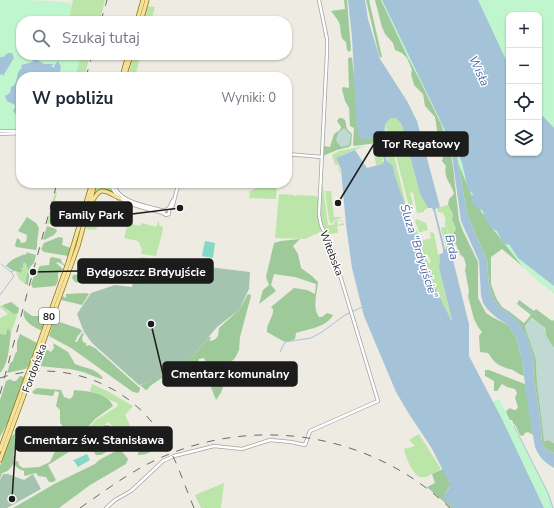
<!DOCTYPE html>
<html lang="pl">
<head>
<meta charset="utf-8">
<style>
	body { margin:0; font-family:"Nunito Sans",sans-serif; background:#f2f2f3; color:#1f2937 }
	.controls { position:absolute; right:12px; top:12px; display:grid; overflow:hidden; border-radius:8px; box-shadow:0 1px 3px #0004 }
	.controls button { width:36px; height:36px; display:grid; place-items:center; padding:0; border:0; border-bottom:1px solid #e0e1e3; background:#fff; color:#1f2937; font:20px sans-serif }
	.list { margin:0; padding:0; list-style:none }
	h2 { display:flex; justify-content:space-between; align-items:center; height:52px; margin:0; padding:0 16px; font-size:17px }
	h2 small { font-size:13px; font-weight:400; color:#747a83 }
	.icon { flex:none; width:22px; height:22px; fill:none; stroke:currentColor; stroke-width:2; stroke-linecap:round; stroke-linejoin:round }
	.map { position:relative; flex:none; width:554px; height:508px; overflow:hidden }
	.search { position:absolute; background:#fff; box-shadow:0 1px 3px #0004; left:16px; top:16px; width:276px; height:44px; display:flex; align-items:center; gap:10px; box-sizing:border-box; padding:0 14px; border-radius:16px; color:#747a83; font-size:15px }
	.panel { position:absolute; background:#fff; box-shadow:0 1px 3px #0004; left:16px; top:72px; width:276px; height:116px; border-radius:16px }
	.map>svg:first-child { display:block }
	.grass { fill:#bce5aa }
	.forest { fill:#9eca99 }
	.wetland { fill:#c0dad3 }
	.cemetery { fill:#a4c4af }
	.park { fill:#c0f6ce; fill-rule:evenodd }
	.pitch { fill:#83d8c7 }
	.water { fill:#a4c3d8; fill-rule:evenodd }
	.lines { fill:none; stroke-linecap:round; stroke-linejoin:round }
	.stream { stroke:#a4c3d8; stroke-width:1 }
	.minor-casing { stroke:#a3a3a3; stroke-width:4 }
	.major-casing { stroke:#8c7808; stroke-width:5 }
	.minor { stroke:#fff; stroke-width:2.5 }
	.major { stroke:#f6e09d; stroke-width:3.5 }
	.rail { stroke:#6a6a6a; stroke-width:1; stroke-dasharray:8 8; stroke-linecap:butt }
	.major-bridge-casing { stroke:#8c7808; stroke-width:5; stroke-linecap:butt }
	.major-bridge { stroke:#f6e09d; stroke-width:3.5 }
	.labels { text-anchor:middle; stroke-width:3; stroke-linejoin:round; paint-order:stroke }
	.shield { fill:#fff; stroke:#606060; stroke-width:1 }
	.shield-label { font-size:10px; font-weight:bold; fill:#1c1c1c }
	.street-label { font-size:11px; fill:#1c1c1c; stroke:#fff }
	.water-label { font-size:12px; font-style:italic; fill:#4e6aa5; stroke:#fff }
	.leader { fill:none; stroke:#1c1c1c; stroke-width:1.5 }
	.callout-dot { fill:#1c1c1c; stroke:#fff; stroke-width:1.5 }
	.callout { fill:#1c1c1c; stroke:#1c1c1c; stroke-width:1.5 }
	.callout-label { font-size:12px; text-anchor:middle; font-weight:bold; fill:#fff }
</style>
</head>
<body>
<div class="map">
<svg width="554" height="508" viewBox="0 0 554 508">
	<rect width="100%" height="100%" fill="#edebe2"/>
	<g class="grass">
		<polygon points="73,0 105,0 100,21 68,21"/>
		<polygon points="147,6 146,9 147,6 155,7 151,21 144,21 145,15 143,21 142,21"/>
		<polygon points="81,55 90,55 84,77 75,77"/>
		<polygon points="132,55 141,55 135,77 128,77 131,65 127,77 125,77"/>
		<path d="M391,118H396L402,125L420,194L428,208L424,210V212L417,213L413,192L410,193L413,204L409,206L395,152V145L393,142L386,140L388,138L387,133L388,127L386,131C385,125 385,122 391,118Z"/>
		<polygon points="386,142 391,143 408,213 407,214 395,176 393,166 387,161 388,157 386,145 388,143"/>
		<polygon points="378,144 379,146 381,146 383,158 382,164 376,165 372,145"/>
		<polygon points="364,146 336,158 341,173 339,172 338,165 335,165 332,155 339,151"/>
		<polygon points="96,183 109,183 116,195 108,190 101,191 90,204"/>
		<polygon points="258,183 277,183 276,199 249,198 250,193 248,192 257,188"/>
		<path d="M321,186H323L328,225H333L336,220L343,221L342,222V220H337L338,225L344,223V225L337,226L338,233L330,234V238L329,239C318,222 320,205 321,186Z"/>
		<polygon points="55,191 57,192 55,201 61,214 62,218 55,225 47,223"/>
		<polygon points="325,191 331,191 334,217 343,217 335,220 331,224 329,220"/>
		<polygon points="279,194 294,195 294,196 296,196 296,195 316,196 318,198 318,217 322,231 305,239 275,238"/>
		<polygon points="93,205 103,208 99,226 95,230 86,229"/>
		<polygon points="448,205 453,214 452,219 456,229 453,234 457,245 452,247 445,220 446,220 443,213 438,212 437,208"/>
		<polygon points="416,219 426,223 428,230 424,231 423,229 423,232 419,232 415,221"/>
		<polygon points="159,220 159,225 163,227 162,234 156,256 141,254 142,249 138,241 124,238 128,223 140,226 142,223 156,227"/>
		<polygon points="445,220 451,247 446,248 441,228 445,227"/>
		<polygon points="410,221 415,227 427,254 425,255 428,262 429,263 431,262 421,241 431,238 430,232 434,233 438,254 440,254 439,268 452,319 451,320 433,283"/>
		<polygon points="141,257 152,259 150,269 154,270 151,284 134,280 139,259 140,269 138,276 140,278 146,280 150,277 151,271 150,269 147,268 147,267 145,268 141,267 144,259 141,260"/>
		<polygon points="25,262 28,269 25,284 19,279 16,273 17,272 21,273 20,268 23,267 23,264"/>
		<polygon points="3,305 9,311 16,314 18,313 11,333 9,329 7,330 6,335 0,334 0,318 8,314 0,307 0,306"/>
		<polygon points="92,384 109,392 133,406 125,415 135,436 124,442 119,430 115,431 109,422 98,429 88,437 83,433 96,420 118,406 117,403 90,391"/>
		<path d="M419,434L441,469L426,477H419C410,469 407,460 404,449L415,446L409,440Z"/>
		<polygon points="224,483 221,508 201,508 195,495"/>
	</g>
	<g class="forest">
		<path d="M344,0H347L351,50L349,52L347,50L346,42C340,38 341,32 340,25C339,21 334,15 331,11L345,9Z"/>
		<polygon points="366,0 369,0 382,57 381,58 379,55"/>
		<path d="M375,0H381L441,124L450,149L453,167L459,220L463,231L478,262V298L486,313L492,317L508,325L516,337L522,359L524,376C520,375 517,372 513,370C499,366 496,365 488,353L480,352L479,336L482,332L478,327L474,319L468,296L469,291L465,270L466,265L464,258L459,253L453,234L456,229L452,219L453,214L448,205L449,199L454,194C451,182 443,179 446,166L442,161L443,156L436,139L438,136L435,117L425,106L423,94L414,85L411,74L412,70L407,58L402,53L395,50L393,43L385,34L382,27Z"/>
		<polygon points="350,57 352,58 361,139 371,138 381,139 383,142 355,146 353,145 354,128 350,126 349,108 345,101 342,89 343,87 349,88 348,59"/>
		<polygon points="339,118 342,118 345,120 347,129 352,134 351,145 349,147 337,150 323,156 324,146 330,147 334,134 340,130 341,127 337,121"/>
		<path d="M457,156L471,191L494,228L507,245L554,286V293L502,249L491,257V284L496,298L502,307L510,312L524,323L531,315L517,304L519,300L534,311L536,309L552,321L554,320V348L546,336L545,328L532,318L525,326L536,359L537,381L545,441L548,440L554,443V453C548,450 544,449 542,442L539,410L534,380L533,358L526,334L509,313L500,308L493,298L489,285L487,260L467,214Z"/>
		<polygon points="27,217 36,223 39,228 37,242 37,247 36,250 16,247 15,245 17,238 20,240 21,243 26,242 27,235 18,231"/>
		<polygon points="47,226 56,229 57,231 54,235 44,240 43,239"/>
		<polygon points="59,237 63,238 62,245 71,248 68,256 44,252 41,249 44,243"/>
		<path d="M300,239L293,246L298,254L301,268L312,276L318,282C317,293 312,308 319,317H322L327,313L333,315C327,327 308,329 296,333L295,339L287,342L283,341L267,332C266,323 274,317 273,309L271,307L294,288L307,290L315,294L316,284L295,277L274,274L271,285L276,291L259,304L263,290L269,285L266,277L274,243L281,241Z"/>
		<path d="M26,252L36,255L34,263L30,267L28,285L25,284L28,269L25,262L23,264V268H20L22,270L21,273L12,270L6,266C10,260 20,255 27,254Z"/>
		<path d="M52,257L61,259L62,263L65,265V266L58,262L56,263L63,269L58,273C58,277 59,283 55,286L33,288L31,284L34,276L40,266L49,265L50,258Z"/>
		<polygon points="79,268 93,272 95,275 100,276 100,280 88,282 88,278 86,276 83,278 80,283 75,282 72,278 73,275 81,274 81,272 77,270"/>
		<polygon points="86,293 89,294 82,305 61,300 63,296 66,298 66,294"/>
		<path d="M248,294L251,295V296L240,337L239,350L235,358L231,362C232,368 228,371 226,376C224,385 222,393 216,400L207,377V365L204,358L199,359L197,366L191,368L188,365L186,366L184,374L180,378L172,375L174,372L172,371L150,386L147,390H146L140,385L150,382L193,356L209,337H211L209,341L214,340L218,336L219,328L239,310Z"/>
		<polygon points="11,302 19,308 18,313 14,314 4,307 3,305"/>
		<path d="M24,310L32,316H47L43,328L41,330C33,327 21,320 24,310Z"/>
		<polygon points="54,320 80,329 82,331 77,337 75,342 77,342 82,333 84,334 82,338 83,342 86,343 86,346 89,345 95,348 140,388 140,390 138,393 133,392 71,348 49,336"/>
		<path d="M7,329H9L11,333C9,345 9,364 0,373V334L6,335Z"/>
		<polygon points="20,334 35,342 37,343 29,366 25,369 7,373 10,363 13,361 15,354 17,351 17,342"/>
		<path d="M53,343L68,352L75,364C86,369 94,367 103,378L101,379L83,372L70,369L38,366L37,364L41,352L44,348L51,352L54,348Z"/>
		<polygon points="485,370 489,370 525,384 533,435 528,432 525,433 523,436 520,435 516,426 513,423 512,420 508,420 506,411 510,408 514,410 516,410 518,407 515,398 517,393 515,389 507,387 502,384 497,391 494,391 494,381 485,376"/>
		<polygon points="20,376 25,377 9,420 0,437 0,400 6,381 11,379 12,381 16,381"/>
		<path d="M37,388L61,390L64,397L70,399L73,396L74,390C87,391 108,393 113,406L95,419L82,434L88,438L105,425H109L113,432L118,445L101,455H96L94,452L87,451L83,446L72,450L48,465L56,480L53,482H49L46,477L38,476L36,473L25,476L24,475V471L19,469L13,464C11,468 8,472 2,473L0,479V466L4,454L11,437L15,433L19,432L17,429L19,426H22C26,443 9,443 15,461H18L19,465L23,468L39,467L50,462L59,443V434L62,425L60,423V410L56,406L59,392L55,391L53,396L34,394L32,392Z"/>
		<path d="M145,440H154L157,444C155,452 145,455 138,455V453L143,447L142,444Z"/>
		<polygon points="120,449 128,459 126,464 90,485 59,508 13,508 56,483 95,464 99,460"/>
		<polygon points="443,469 451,485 444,494 444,497 454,508 451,508 427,487 435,483 432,474"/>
	</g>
	<g class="wetland">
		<polygon points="344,128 351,135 349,145 341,147 336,141 338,133"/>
		<polygon points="531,318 544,327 546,336 554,348 554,443 548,440 544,441 537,381 536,359 525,326"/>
	</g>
	<g class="cemetery">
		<polygon points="175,263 250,272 249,289 239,310 217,327 193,356 151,382 139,385 92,343 84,332 77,314 91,293 115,285 132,287 133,280 151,284 154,268 173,271"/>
		<polygon points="3,474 8,474 24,480 33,474 41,489 7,508 0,508 0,480"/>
	</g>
	<g class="park">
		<path d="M0,0C17,0 58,0 72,4L68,21H21V55H81L75,77H21V129H0Z"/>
		<path d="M381,0H554V293L539,282L522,266L493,229L474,201L433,104L408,58ZM509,15H539V153H509Z"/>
		<polygon points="499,399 548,493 553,508 544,508 493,402"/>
	</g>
	<g class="pitch">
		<polygon points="205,241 215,243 213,258 202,256"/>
		<polygon points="87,454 90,460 78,467 74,461 72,461"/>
	</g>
	<g class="water">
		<path d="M348,0H365L368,19L380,59L407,101L417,121L440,207L435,209L445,249L449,248L451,252L469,324V356L502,419L544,508H454L444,499V494L450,487V484L431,447L409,414L396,392L364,316L352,268L346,225L341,169L336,158L355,150L367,168L382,164L384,161L381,146L383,145L384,142C377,136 369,139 361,139L357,133L352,37ZM391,118H396L402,125L420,194L428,208H432L434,212L443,249V253L440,254L439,268L452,319L451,320L433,283L410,221L407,215L408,214L395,176L393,166L387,161L386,158L388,157C386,150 383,128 386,123C388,120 389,120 391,118Z"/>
		<path d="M382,0H478L509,66V153H539V112L554,128V286L518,258L509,244L507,245L503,243L497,231L490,227L483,215L484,213L482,210C475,209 469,201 473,194L468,189L462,163L459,156H457L467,214L487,260L489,285L493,298L500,308L509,313L519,322L526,334L533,358L534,380L539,410L542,442C544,449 548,450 554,453V468C545,463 539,457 535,447L527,400L522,359L516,337L508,325L497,318L488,310L483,303L481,295L479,261L461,221L450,141Z"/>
		<polygon points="8,53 12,53 14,58 3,76 2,74 0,75 0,57 3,57"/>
		<path d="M35,58L44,64H54L51,66L54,68L55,64L58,61L61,67L59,76L58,77H21V110L20,112V114L17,117L15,113L13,111L15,108V105L7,101L5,96L10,93L11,87C20,83 14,73 22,68L21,65L33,62L32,60Z"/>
	</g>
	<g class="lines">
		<g class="stream">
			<polyline points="1,264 11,272"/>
			<polyline points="0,295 14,276 11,272 21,267 23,255"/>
			<polyline points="519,303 553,327"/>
			<polyline points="280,352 285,342 311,338 322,332 345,315 362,307"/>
			<polyline points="514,426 548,493 553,508"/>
		</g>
		<g class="minor-casing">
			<g id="minor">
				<polyline points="0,131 21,131"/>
				<polyline points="0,134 21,133"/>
				<polyline points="287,154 322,157"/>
				<path d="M110,183C117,206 144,207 163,213L166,215L169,214V210L173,205L177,189"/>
				<path d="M113,183C119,204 146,205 164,211"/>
				<polyline points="177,190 179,183"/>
				<polyline points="164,211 169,208 173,200"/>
				<polyline points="106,508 115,500 131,491 163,461 174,456 214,446 242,449 270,440 291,442 305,445 310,431 378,401 333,252 321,225 319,215 327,52 327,39 319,0"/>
			</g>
		</g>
		<g class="major-casing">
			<g id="major">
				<polyline points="137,21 143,0"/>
				<polyline points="141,21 147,0"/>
				<polyline points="122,77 128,55"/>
				<polyline points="124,77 131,55"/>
				<path d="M91,204C100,185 104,190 119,198"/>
				<polyline points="34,368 78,246 95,183"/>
				<polyline points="30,369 68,263 92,183"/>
				<polyline points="0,450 27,376"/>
				<polyline points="0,460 31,376"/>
			</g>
		</g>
		<use href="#minor" class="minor"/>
		<use href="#major" class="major"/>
		<g class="rail">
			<polyline points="101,21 107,0"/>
			<polyline points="86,77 92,55"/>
			<path d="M0,378C60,358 128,382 162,436C176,458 184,484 194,508"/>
			<polyline points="0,394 57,183"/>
			<path d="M80,508C106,490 131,471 160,458C258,414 372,434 450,508"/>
		</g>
		<g class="major-bridge-casing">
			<g id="major-bridge">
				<polyline points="27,376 30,369"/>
				<polyline points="31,376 34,368"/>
			</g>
		</g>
		<use href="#major-bridge" class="major-bridge"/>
	</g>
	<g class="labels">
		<rect class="shield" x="39" y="308" width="20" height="16" rx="3"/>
		<g class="shield-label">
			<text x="49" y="320">80</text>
		</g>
		<g class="street-label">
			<text transform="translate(332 253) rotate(69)" y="4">Witebska</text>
			<text transform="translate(34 368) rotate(-70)" y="4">Fordońska</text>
		</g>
		<g class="water-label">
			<text transform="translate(479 71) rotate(65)" y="4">Wisła</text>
			<text transform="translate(452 247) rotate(77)" y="4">Brda</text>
			<text transform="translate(419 251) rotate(72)" y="4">Śluza "Brdyujście"</text>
		</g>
	</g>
	<path class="leader" d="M338 203L374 144M180 208L132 214M33 272L78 271M151 324L163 374M12 499L16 439"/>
	<g class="callout-dot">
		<circle cx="338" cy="203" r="4"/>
		<circle cx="180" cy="208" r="4"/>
		<circle cx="33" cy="272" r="4"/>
		<circle cx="151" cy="324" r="4"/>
		<circle cx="12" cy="499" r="4"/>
	</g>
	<g class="callout">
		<rect x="374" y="132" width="94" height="24" rx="4"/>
		<rect x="51" y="202" width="81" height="24" rx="4"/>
		<rect x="78" y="259" width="135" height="24" rx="4"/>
		<rect x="163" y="362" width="134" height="24" rx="4"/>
		<rect x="16" y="427" width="156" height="24" rx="4"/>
	</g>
	<g class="callout-label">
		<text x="421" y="148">Tor Regatowy</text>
		<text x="91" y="219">Family Park</text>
		<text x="146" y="276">Bydgoszcz Brdyujście</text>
		<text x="230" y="378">Cmentarz komunalny</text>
		<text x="94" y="444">Cmentarz św. Stanisława</text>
	</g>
</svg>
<div class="controls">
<button>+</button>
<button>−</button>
<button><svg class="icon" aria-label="locate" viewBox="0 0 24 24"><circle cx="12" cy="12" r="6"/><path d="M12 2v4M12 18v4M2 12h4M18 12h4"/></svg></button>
<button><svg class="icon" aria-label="layers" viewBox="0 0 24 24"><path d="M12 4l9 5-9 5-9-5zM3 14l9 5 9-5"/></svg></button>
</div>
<div class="search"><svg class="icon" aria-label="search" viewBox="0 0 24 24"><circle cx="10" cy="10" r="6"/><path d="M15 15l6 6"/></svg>Szukaj tutaj</div>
<section class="panel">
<h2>W pobliżu<small>Wyniki: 0</small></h2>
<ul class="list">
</ul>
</section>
</div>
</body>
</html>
